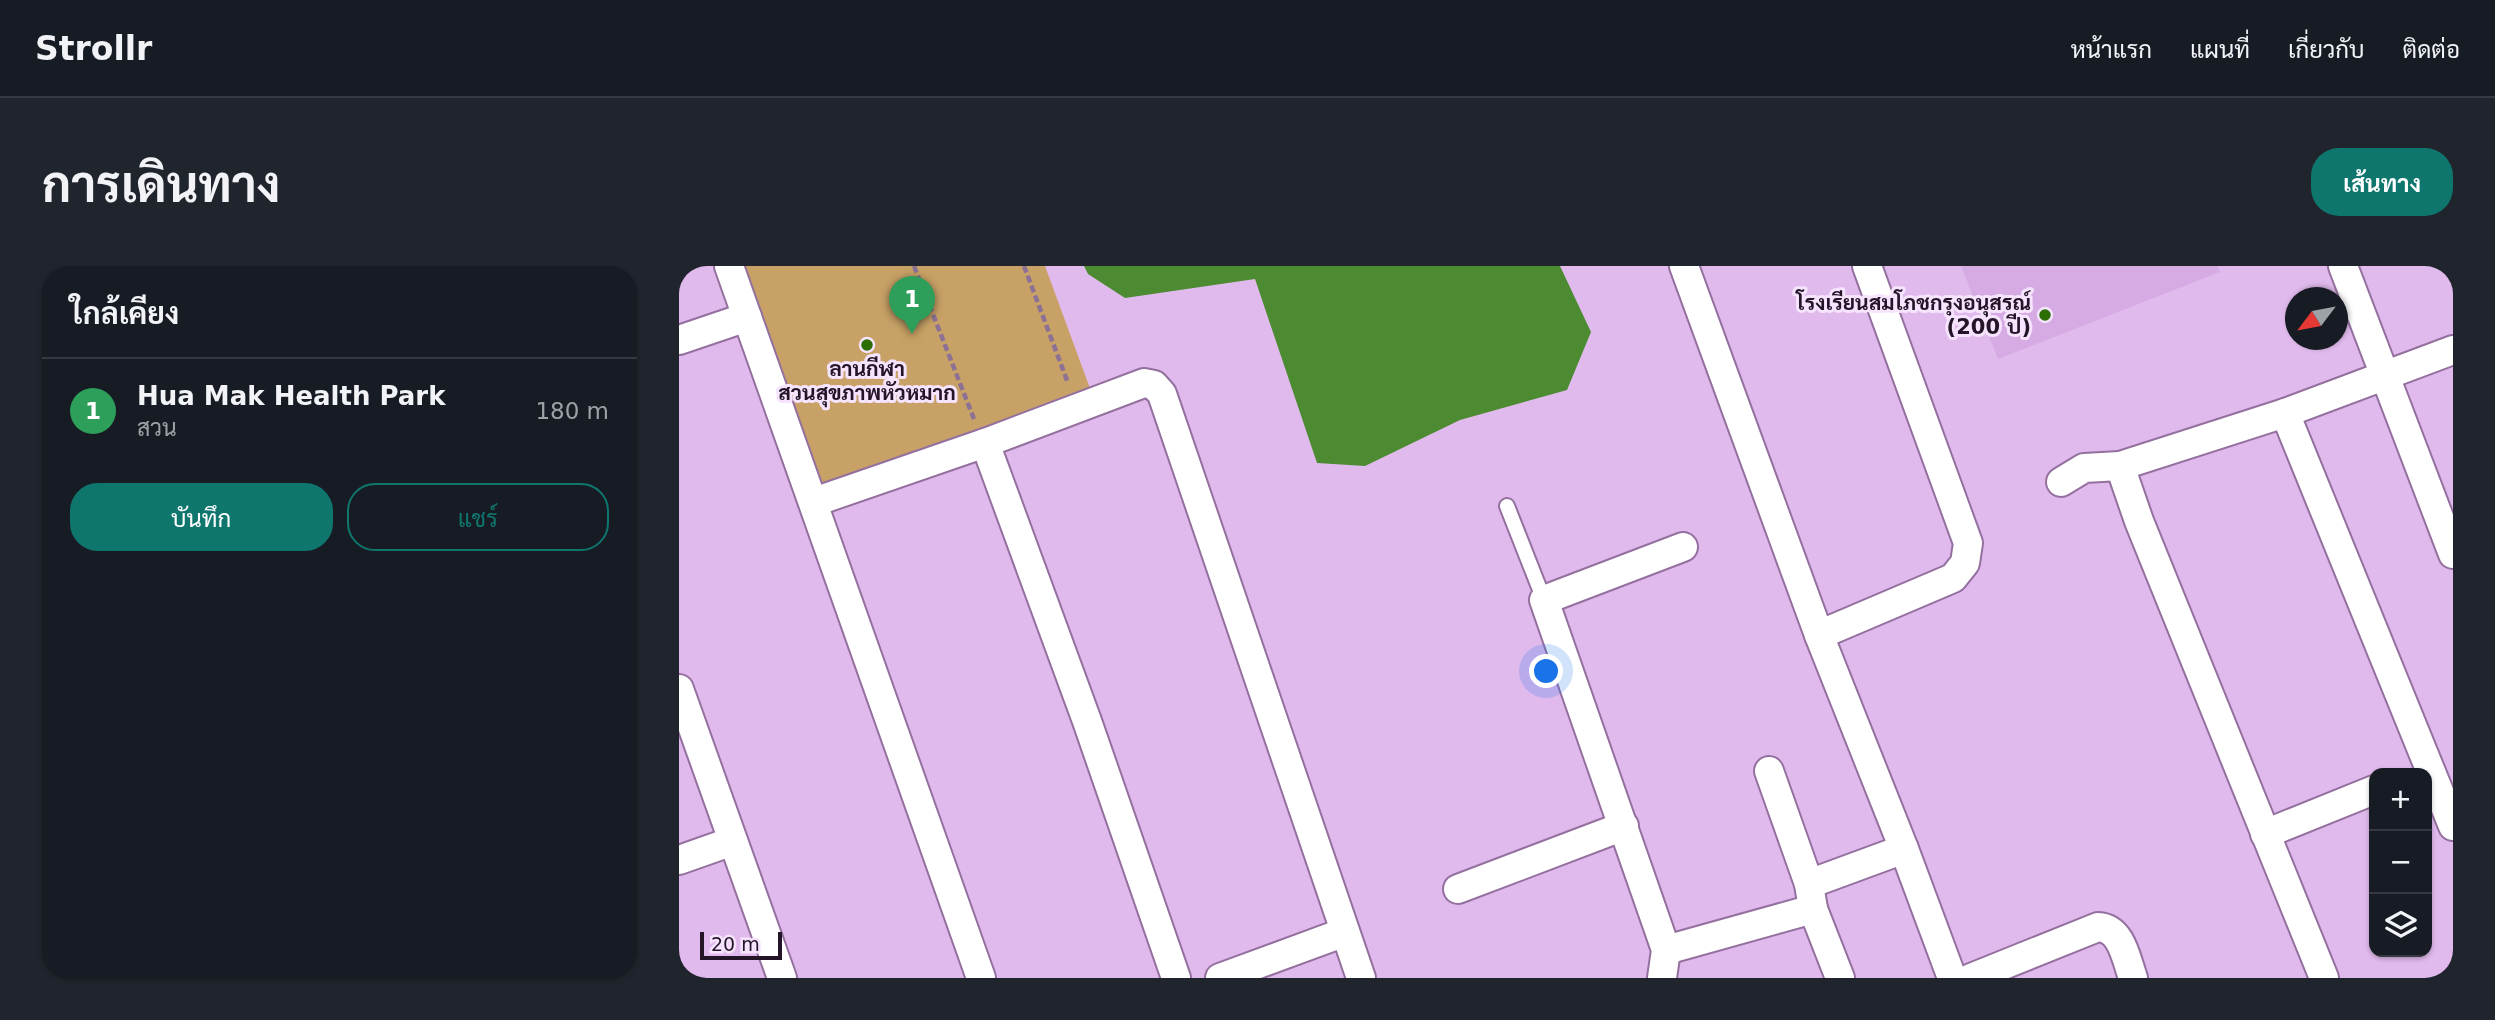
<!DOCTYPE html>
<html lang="th">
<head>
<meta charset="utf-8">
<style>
	body { margin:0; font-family:"DejaVu Sans",Sarabun,sans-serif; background:#20242c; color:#f1f3f6 }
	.controls { position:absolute; right:21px; bottom:21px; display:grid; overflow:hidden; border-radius:14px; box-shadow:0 2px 5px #0004 }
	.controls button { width:63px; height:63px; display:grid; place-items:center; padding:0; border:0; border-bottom:2px solid #363941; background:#171b24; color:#f1f3f6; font:35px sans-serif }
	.compass { position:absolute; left:1606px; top:21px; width:63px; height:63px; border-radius:50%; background:#171b24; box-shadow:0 2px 5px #0004; rotate:238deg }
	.scale { position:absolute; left:21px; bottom:18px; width:82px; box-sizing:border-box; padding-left:7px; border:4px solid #231527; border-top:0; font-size:19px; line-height:24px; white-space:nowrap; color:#231527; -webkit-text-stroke:5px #f6e3fd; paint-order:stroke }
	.you { position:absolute; left:868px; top:406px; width:24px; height:24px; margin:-18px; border:5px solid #fff; border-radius:50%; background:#1a73e8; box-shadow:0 0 0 10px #1a73e833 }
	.badge { display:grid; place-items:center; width:46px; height:46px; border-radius:50%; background:#0f766e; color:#fff; font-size:23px; font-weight:700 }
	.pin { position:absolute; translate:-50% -58px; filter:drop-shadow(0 2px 4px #0008) }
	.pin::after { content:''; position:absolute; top:37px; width:24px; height:21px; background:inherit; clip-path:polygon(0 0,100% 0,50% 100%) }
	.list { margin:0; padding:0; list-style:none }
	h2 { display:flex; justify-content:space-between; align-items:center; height:91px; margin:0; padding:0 28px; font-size:30px }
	h2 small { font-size:23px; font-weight:400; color:#9ea1a6 }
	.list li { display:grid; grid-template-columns:46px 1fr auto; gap:21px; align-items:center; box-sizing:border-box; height:105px; padding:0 28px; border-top:2px solid #363941 }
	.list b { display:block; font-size:26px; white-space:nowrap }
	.list p { margin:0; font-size:23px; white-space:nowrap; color:#9ea1a6 }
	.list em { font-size:23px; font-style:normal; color:#9ea1a6 }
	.actions { display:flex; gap:14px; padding:21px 28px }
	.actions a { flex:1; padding:16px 0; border:2px solid #0f766e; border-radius:28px; text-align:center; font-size:24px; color:#0f766e }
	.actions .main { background:#0f766e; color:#fff }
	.icon { flex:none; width:38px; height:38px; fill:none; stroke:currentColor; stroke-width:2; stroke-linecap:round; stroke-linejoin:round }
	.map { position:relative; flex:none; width:1774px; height:712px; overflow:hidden; border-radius:28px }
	header { display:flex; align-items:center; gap:42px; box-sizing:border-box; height:98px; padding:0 35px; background:#171b24; border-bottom:2px solid #363941 }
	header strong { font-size:33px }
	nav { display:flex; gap:38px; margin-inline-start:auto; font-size:24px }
	.intro { display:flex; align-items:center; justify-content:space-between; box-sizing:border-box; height:168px; padding:0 42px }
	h1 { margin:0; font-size:49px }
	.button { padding:18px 32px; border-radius:28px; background:#0f766e; color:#fff; font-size:24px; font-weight:700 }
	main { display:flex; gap:42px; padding:0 42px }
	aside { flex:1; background:#171b24; border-radius:28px; box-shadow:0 2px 5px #0004 }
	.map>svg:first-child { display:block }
	.built { fill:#d6abe4 }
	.green { fill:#c7a166 }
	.water { fill:#4c8b32 }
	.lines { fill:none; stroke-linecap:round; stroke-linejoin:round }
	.lane-casing { stroke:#94709f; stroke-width:18 }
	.street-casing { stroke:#94709f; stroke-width:32 }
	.path { stroke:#8c7195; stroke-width:4.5; stroke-dasharray:7 3.5; stroke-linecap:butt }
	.lane { stroke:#fff; stroke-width:14 }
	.street { stroke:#fff; stroke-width:28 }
	.poi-dot { fill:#2c6e04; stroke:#f6e3fd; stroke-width:2.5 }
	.labels { text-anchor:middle; stroke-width:6; stroke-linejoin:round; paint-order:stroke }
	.poi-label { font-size:21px; font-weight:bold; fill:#231527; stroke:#f6e3fd; text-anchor:end }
</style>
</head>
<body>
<header>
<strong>Strollr</strong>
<nav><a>หน้าแรก</a><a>แผนที่</a><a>เกี่ยวกับ</a><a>ติดต่อ</a></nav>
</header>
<div class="intro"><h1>การเดินทาง</h1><a class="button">เส้นทาง</a></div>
<main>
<aside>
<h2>ใกล้เคียง<small></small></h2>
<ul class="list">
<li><span class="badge" style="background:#2e9e5b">1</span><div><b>Hua Mak Health Park</b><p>สวน</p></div><em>180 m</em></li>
</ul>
<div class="actions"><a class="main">บันทึก</a><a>แชร์</a></div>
</aside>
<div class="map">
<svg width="1774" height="712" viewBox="0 0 1774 712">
	<rect width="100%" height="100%" fill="#e1baed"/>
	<polygon class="built" points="1282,0 1539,0 1541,6 1319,93"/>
	<polygon class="green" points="51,0 366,0 416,136 133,231"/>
	<polygon class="water" points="405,0 881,0 912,66 888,124 781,154 686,200 638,197 576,13 446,32 409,8"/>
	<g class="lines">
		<g class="lane-casing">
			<polyline id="lane" points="828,240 865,334"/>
		</g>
		<g class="street-casing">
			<g id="street">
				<polyline points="50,0 302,712"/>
				<polyline points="1005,0 1140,369 1225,583 1273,712"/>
				<polyline points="1664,0 1774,288"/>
				<polyline points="0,74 68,51"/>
				<polyline points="1606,147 1774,560"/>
				<polyline points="306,177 408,455 497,712"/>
				<polyline points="1382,216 1405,202 1441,200"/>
				<polyline points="135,236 306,177 465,117 475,119 483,128 682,712"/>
				<polyline points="1140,369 1274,312 1286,297 1289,277 1188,0"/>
				<polyline points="0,423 103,712"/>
				<polyline points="1090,505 1130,618"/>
				<polyline points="1586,568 1695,524"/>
				<polyline points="0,594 54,575"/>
				<polyline points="779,623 945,560"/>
				<polyline points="1134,643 1161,712"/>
				<polyline points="987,684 1134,643 1130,618 1225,583"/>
				<polyline points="541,712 666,666"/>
				<polyline points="983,712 987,684 865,334 1004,281"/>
				<path d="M1292,712L1419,661C1443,662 1447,693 1454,712"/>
				<polyline points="1645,712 1460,255 1441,200 1606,147 1774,84"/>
			</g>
		</g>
		<g class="path">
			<polyline points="235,0 295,153"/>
			<polyline points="345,0 389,117"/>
		</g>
		<use href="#lane" class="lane"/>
		<use href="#street" class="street"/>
	</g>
	<g class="poi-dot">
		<circle cx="1366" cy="49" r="7"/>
		<circle cx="188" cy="79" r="7"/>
	</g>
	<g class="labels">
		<g class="poi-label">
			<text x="1352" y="44">โรงเรียนสมโภชกรุงอนุสรณ์<tspan x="1352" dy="24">(200 ปี)</tspan></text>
			<text x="188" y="110" text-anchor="middle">ลานกีฬา<tspan x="188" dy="24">สวนสุขภาพหัวหมาก</tspan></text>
		</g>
	</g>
</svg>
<div class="controls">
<button>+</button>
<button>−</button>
<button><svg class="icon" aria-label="layers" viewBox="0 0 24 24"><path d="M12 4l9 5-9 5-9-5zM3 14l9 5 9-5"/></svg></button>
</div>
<svg class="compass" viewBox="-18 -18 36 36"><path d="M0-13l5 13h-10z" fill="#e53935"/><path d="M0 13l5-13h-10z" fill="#9ea1a6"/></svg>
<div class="scale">20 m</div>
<div class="you"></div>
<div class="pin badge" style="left:233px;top:68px;background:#2e9e5b">1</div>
</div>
</main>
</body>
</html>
